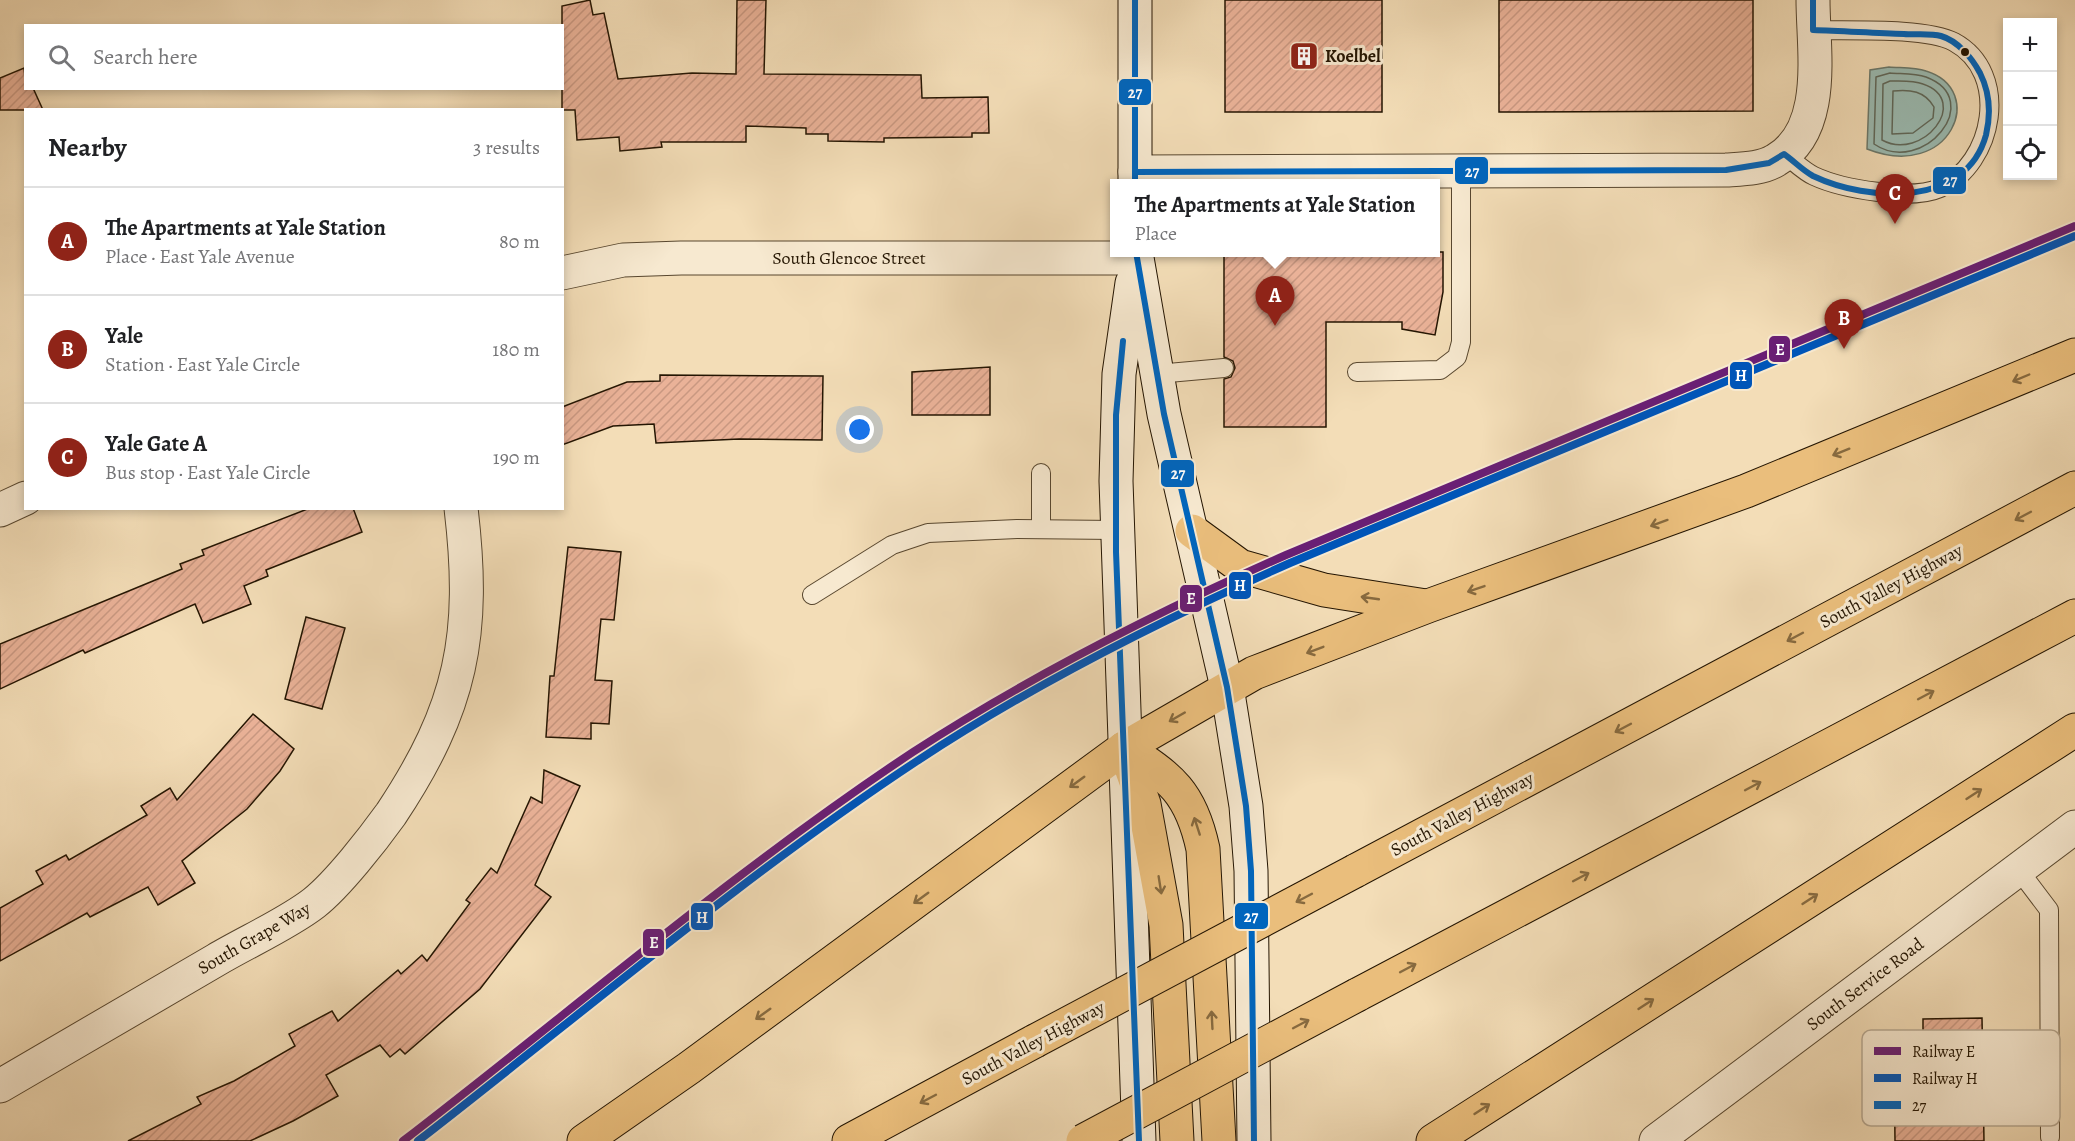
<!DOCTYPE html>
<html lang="en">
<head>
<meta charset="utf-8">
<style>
	body { margin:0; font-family:Alegreya,serif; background:#f2f2f2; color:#202124 }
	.controls { position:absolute; right:18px; top:18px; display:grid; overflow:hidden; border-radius:0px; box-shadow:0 3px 9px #0003 }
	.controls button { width:54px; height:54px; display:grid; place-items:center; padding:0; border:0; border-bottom:2px solid #e0e0e0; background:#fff; color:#202124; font:30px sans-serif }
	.you { position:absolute; left:860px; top:430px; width:21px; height:21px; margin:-15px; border:4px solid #fff; border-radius:50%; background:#1a73e8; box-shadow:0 0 0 9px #1a73e833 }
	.badge { display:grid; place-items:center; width:39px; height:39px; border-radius:50%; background:#8f2418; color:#fff; font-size:20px; font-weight:700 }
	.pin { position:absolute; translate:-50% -50px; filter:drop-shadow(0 2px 3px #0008) }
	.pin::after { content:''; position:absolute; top:32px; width:21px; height:18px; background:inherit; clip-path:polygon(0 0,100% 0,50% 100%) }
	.popup { position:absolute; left:1110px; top:179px; width:330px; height:78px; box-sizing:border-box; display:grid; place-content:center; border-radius:0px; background:#fff; filter:drop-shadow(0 2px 4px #0005); font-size:20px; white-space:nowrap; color:#757577 }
	.popup b { font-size:22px; color:#202124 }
	.popup::after { content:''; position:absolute; left:50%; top:100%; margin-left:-12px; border:12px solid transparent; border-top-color:#fff }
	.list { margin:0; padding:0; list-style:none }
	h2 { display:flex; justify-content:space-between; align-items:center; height:78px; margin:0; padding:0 24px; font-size:26px }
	h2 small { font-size:20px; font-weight:400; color:#757577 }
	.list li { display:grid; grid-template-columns:39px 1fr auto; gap:18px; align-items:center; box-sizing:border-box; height:108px; padding:0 24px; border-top:2px solid #e0e0e0 }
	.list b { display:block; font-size:22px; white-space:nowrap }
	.list p { margin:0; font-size:20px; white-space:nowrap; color:#757577 }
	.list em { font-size:20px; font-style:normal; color:#757577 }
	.icon { flex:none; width:33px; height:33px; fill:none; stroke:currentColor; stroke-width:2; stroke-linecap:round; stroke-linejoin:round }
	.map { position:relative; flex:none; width:2075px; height:1141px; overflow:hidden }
	.search { position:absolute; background:#fff; box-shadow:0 3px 9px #0003; left:24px; top:24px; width:540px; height:66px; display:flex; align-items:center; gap:15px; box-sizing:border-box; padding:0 21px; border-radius:0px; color:#757577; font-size:22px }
	.panel { position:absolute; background:#fff; box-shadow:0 3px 9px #0003; left:24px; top:108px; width:540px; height:402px; border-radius:0px }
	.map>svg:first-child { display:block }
	.water { fill:#9bbbb2; stroke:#6b796c; stroke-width:1.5 }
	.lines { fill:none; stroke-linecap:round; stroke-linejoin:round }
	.shore { stroke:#60685a; stroke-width:1.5 }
	.building { fill:url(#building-hatch); stroke:#241502; stroke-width:1.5 }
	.service-casing { stroke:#58472f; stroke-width:20 }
	.minor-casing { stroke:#58472f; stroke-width:35 }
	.tertiary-casing { stroke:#58472f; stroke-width:35 }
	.secondary-casing { stroke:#241502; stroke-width:35 }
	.motorway-casing { stroke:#241502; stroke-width:35 }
	.service { stroke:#f7e9d0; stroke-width:18 }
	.minor { stroke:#f7e9d0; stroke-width:33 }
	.tertiary { stroke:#f7e9d0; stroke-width:33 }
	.secondary { stroke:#f7e9d0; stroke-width:33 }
	.motorway { stroke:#eabe7c; stroke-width:33 }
	.motorway-bridge-casing { stroke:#241502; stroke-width:35; stroke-linecap:butt }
	.motorway-bridge { stroke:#eabe7c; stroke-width:33 }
	.bus-1-casing { stroke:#f7e9d0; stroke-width:10 }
	.bus-1 { stroke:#0065bd; stroke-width:6 }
	.rail-1-casing { stroke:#f7e9d0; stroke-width:12 }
	.rail-2-casing { stroke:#f7e9d0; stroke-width:12 }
	.rail-1 { stroke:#691f74; stroke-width:8 }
	.rail-2 { stroke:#0055b8; stroke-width:8 }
	.oneway { stroke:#876a3f }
	.bus-dot { fill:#241502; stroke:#f7e9d0; stroke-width:2 }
	.labels { text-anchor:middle; stroke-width:6; stroke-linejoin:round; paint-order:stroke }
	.poi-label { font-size:18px; font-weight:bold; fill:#241502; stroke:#f7e9d0; text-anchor:start }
	.street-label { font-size:18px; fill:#241502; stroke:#f7e9d0 }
	.key { fill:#f7e9d0; stroke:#b8a992; stroke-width:1.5 }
	.key-label { font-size:16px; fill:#241502 }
	.line-badge { stroke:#f7e9d0; stroke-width:2 }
	.badge-label { font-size:16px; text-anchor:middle; font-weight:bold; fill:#fff }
</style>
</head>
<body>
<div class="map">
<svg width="2075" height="1141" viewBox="0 0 2075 1141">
	<defs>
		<pattern id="building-hatch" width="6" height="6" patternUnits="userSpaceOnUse" patternTransform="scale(1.5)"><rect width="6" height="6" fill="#eab298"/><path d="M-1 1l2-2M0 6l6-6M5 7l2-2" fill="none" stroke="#c99881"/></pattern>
	</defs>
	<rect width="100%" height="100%" fill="#f3ddb7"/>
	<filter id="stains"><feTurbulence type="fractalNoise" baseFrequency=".00333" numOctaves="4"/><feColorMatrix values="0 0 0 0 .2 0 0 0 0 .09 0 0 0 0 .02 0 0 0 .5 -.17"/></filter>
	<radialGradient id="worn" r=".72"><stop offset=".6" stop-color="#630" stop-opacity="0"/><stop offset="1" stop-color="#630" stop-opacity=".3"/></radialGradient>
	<path class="water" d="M1889,67C1901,68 1915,67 1926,71C1988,90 1951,182 1867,149L1870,70Z"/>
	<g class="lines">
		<g class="shore">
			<path d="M1890,73C1901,74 1915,73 1926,77C1987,100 1923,177 1874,144L1876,77Z"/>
			<path d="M1890,81C1901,81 1913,80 1923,84C1972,101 1922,162 1882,140L1883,84Z"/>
			<path d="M1893,91C1910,89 1925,91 1934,107L1933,118L1913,133L1892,134Z"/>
		</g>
	</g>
	<g class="building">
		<polygon points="590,0 593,15 604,13 618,79 692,73 736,74 737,0 766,0 764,74 921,75 922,98 988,97 989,133 972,133 972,137 884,138 884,142 828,141 828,134 806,134 806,128 746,126 746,142 661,142 662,147 620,151 619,137 577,140 575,110 562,110 562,6"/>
		<rect x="1225" y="0" width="157" height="112"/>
		<polygon points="1499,0 1753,0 1753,111 1499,112"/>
		<polygon points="24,68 26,88 33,88 43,110 0,110 0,78"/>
		<polygon points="1224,252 1443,252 1443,292 1435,335 1402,329 1402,322 1326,322 1326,427 1224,427 1224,379 1231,377 1235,368 1233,361 1224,357"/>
		<polygon points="990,367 990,415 912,415 912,372"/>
		<polygon points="660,375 823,376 822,440 739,439 656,443 654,424 613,426 562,445 562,407 627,382 660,381"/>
		<polygon points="310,508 353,508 362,532 266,570 268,576 244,586 251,604 203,623 195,604 85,653 83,650 0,689 0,644 182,569 180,564 204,555 202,550"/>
		<polygon points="568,547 621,552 614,620 601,619 595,680 612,681 609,724 591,723 591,739 546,737 550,676 554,676"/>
		<polygon points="306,617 345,628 322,709 285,699"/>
		<polygon points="253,714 294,749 280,771 247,809 182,861 195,883 158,905 148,887 90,917 87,913 0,961 0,908 43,884 36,871 66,855 69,860 147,815 141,806 170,788 177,800"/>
		<polygon points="544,770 580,786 535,885 551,897 480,989 405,1054 400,1049 390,1057 380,1045 326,1075 338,1096 293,1121 250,1141 128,1141 201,1104 197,1097 234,1081 295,1046 289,1034 332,1011 338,1021 398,970 401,974 422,955 427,961 470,903 466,900 491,868 497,873 531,797 542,803"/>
		<polygon points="1982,1018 1984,1141 1895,1141 1894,1050 1907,1050 1907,1040 1923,1040 1923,1019"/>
	</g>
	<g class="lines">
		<g class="service-casing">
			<g id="service">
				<path d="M1784,154C1794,161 1803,171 1814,176C1842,189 1911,201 1940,188C1994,164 2011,73 1954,42C1926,27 1847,31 1813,30"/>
				<polyline points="1357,372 1440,370 1457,357 1461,342 1461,170"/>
				<polyline points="1157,374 1224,368"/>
				<polyline points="1041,473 1041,529"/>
				<polyline points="812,595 892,545 928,533 1017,529 1116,530"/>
				<polyline points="2018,869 2049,910 2050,1137"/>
			</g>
		</g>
		<g class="minor-casing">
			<g id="minor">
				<path d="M1135,172L1726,170C1743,169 1762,169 1776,160C1828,130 1813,50 1813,0"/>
				<polyline points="562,273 623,260 681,258 1136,258"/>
				<polyline points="0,510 26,498"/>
				<path d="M0,1086C72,1044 144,1002 216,960C246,942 287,924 314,903C338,884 373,839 391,814C462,707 476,635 461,508"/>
			</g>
		</g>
		<g class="tertiary-casing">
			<polyline id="tertiary" points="1656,1141 2075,827"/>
		</g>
		<g class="secondary-casing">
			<g id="secondary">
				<polyline points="1135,0 1135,184"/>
				<polyline points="1136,252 1164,414 1227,687 1246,806 1251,871 1254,1141"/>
				<polyline points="1132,283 1119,374 1116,481 1139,1141"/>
			</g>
		</g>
		<g class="motorway-casing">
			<g id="motorway">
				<polyline points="1192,531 1240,566 1324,590 1426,606"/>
				<path d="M1124,748C1171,777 1191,793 1203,849L1219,1141"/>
				<polyline points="1124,748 1144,804 1166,925 1177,1141"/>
				<polyline points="1355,871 2075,488"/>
				<polyline points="1357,995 2075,616"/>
				<polyline points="584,1141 689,1068 1124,748 1254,673 1428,606 1746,491 2075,355"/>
				<polyline points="849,1141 1035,1041"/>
				<polyline points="1433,1141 2075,730"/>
			</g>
		</g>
		<use href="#service" class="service"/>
		<use href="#minor" class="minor"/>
		<use href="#tertiary" class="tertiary"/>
		<use href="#secondary" class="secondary"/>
		<use href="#motorway" class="motorway"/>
		<g class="motorway-bridge-casing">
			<g id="motorway-bridge">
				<polyline points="1035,1041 1355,871"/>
				<polyline points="1083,1141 1357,995"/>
			</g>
		</g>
		<use href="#motorway-bridge" class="motorway-bridge"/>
		<g class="bus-1-casing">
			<g id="bus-1">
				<polyline points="1135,0 1135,184"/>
				<path d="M1135,172L1726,170L1769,163L1784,154C1794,161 1802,170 1813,176C1868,202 1966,208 1986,135C1991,114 1990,93 1980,73C1972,58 1958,41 1941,36C1931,33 1915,35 1904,34C1874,33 1843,31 1813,30V0"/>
				<polyline points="1136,252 1164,414 1227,687 1246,806 1251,871 1254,1141"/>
				<polyline points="1123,341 1116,415 1116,552 1139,1141"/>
			</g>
		</g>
		<use href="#bus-1" class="bus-1"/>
		<g class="rail-1-casing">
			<path id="rail-1" d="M403,1141C572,1011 735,870 913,752C1032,675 1157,612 1286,555L2075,226"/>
		</g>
		<g class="rail-2-casing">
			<path id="rail-2" d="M418,1141C583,1013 743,876 917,761C1035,683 1161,620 1290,563L2075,236"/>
		</g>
		<use href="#rail-1" class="rail-1"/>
		<use href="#rail-2" class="rail-2"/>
	</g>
	<defs><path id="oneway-shaft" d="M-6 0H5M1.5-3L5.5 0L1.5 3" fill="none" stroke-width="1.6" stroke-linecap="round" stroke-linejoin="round" transform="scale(1.5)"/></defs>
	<g class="oneway">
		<use href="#oneway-shaft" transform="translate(2021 378) rotate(157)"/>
		<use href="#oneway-shaft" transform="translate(1841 452) rotate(158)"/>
		<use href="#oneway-shaft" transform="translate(2023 516) rotate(152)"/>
		<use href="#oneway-shaft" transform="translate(1659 523) rotate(160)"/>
		<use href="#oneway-shaft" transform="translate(1476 589) rotate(161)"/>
		<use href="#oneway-shaft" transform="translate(1370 598) rotate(-172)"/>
		<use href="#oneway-shaft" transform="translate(1795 637) rotate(152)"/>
		<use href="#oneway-shaft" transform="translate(1315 650) rotate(159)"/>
		<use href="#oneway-shaft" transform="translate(1926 695) rotate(-28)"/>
		<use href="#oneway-shaft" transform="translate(1177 717) rotate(150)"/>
		<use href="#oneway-shaft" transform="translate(1623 728) rotate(152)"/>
		<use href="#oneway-shaft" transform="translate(1077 782) rotate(144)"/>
		<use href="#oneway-shaft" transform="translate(1753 786) rotate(-28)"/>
		<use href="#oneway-shaft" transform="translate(1974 794) rotate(-33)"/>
		<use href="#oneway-shaft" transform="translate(1197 826) rotate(-108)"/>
		<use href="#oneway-shaft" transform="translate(1581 877) rotate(-28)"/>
		<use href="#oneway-shaft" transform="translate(1160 885) rotate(81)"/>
		<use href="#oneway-shaft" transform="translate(921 898) rotate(144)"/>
		<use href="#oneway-shaft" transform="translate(1304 898) rotate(152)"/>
		<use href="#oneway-shaft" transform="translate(1810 899) rotate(-33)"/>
		<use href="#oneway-shaft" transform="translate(1408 968) rotate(-28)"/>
		<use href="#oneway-shaft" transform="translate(1646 1004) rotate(-33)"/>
		<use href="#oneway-shaft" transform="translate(763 1014) rotate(144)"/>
		<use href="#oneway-shaft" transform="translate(1212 1020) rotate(-93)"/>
		<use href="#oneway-shaft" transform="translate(1301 1024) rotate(-28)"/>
		<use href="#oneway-shaft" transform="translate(928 1099) rotate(152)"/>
		<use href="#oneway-shaft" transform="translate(1482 1109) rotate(-33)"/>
	</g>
	<defs>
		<g id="building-square" transform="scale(1.5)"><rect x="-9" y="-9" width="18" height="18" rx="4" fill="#8f2418" stroke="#f7e9d0"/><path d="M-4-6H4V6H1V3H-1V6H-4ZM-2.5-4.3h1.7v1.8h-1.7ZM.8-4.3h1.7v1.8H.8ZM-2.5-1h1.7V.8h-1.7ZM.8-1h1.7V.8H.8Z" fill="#fff"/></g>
	</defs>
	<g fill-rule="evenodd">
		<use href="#building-square" x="1304" y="56"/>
	</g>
	<circle class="bus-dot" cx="1965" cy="52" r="5"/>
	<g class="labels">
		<g class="poi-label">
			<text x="1325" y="62">Koelbel</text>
		</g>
		<g class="street-label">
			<text x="849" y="264">South Glencoe Street</text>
			<text transform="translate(1891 586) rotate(-28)" y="6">South Valley Highway</text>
			<text transform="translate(1462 814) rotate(-28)" y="6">South Valley Highway</text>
			<text transform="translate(254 938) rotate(-30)" y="6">South Grape Way</text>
			<text transform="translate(1865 984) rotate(-37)" y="6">South Service Road</text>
			<text transform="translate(1033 1043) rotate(-28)" y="6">South Valley Highway</text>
		</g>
	</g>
	<rect x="1862" y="1030" width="198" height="96" rx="9" class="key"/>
	<rect x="1874" y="1047" width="27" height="8" fill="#691f74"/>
	<rect x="1874" y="1074" width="27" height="8" fill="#0055b8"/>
	<rect x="1874" y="1101" width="27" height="8" fill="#0065bd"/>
	<g class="key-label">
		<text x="1912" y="1057">Railway E</text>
		<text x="1912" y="1084">Railway H</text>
		<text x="1912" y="1111">27</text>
	</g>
	<g class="line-badge">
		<rect x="1118" y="78" width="34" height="28" rx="6" fill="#0065bd"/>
		<rect x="1454" y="156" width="35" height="29" rx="6" fill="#0065bd"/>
		<rect x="1932" y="166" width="35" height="29" rx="6" fill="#0065bd"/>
		<rect x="1768" y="335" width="23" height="28" rx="6" fill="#691f74"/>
		<rect x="1729" y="361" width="24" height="29" rx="6" fill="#0055b8"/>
		<rect x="1160" y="459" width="35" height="29" rx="6" fill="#0065bd"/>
		<rect x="1228" y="571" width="24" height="29" rx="6" fill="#0055b8"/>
		<rect x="1179" y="584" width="24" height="29" rx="6" fill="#691f74"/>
		<rect x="1234" y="902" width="35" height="28" rx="6" fill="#0065bd"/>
		<rect x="690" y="902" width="24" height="29" rx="6" fill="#0055b8"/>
		<rect x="642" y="928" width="23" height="29" rx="6" fill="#691f74"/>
	</g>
	<g class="badge-label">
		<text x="1135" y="98">27</text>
		<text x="1472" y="177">27</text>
		<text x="1950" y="186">27</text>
		<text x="1780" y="355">E</text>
		<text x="1741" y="381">H</text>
		<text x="1178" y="479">27</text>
		<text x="1240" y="591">H</text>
		<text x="1191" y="604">E</text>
		<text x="1251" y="922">27</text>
		<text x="702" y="923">H</text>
		<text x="654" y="948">E</text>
	</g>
	<rect width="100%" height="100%" filter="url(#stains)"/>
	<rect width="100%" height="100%" fill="url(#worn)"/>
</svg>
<div class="controls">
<button>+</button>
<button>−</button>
<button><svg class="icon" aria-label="locate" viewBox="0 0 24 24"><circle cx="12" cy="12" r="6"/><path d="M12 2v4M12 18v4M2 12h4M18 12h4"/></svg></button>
</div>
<div class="you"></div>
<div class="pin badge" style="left:1275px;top:326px">A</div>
<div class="popup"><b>The Apartments at Yale Station</b>Place</div>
<div class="pin badge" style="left:1844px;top:349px">B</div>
<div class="pin badge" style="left:1895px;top:224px">C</div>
<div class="search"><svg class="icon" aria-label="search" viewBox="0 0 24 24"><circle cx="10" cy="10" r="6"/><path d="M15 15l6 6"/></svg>Search here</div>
<section class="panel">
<h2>Nearby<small>3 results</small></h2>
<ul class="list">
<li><span class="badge">A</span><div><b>The Apartments at Yale Station</b><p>Place · East Yale Avenue</p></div><em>80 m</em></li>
<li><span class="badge">B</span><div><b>Yale</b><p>Station · East Yale Circle</p></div><em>180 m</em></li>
<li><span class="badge">C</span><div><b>Yale Gate A</b><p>Bus stop · East Yale Circle</p></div><em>190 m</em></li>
</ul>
</section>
</div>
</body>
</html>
